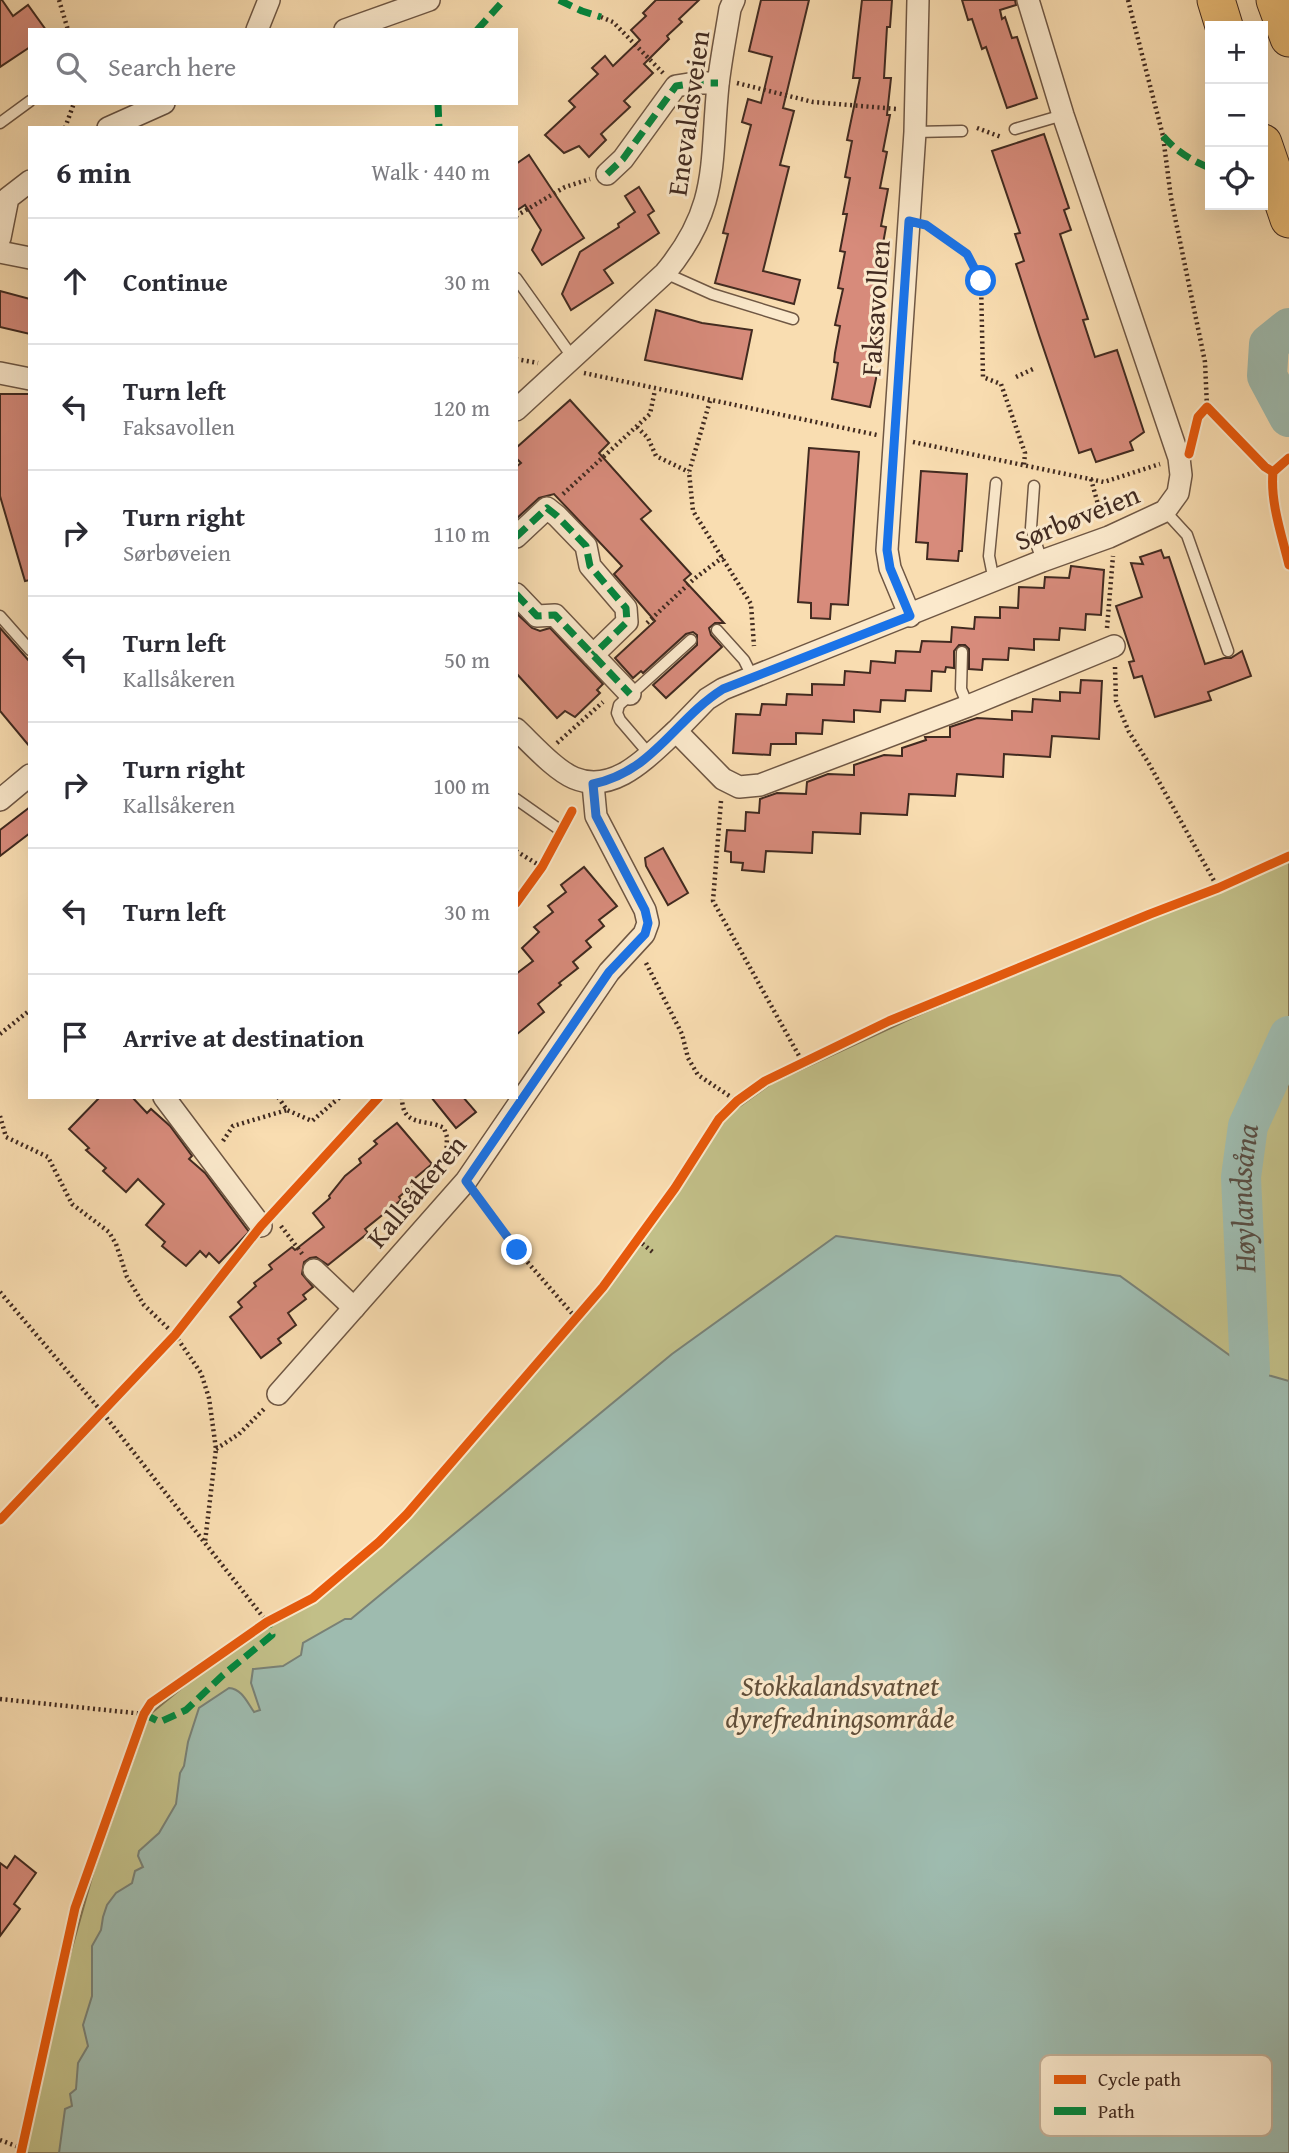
<!DOCTYPE html>
<html lang="en">
<head>
<meta charset="utf-8">
<style>
	body { margin:0; font-family:"Gentium Book Plus",serif; background:#f2f2f3; color:#2b2b33 }
	.controls { position:absolute; right:21px; top:21px; display:grid; overflow:hidden; border-radius:0px; box-shadow:0 7px 28px #0002 }
	.controls button { width:63px; height:63px; display:grid; place-items:center; padding:0; border:0; border-bottom:2px solid #e1e1e2; background:#fff; color:#2b2b33; font:35px sans-serif }
	.stop { position:absolute; width:21px; height:21px; margin:-16px; border:5px solid #1a73e8; border-radius:50%; background:#fff }
	.stop.end { background:#1a73e8; border-color:#fff; box-shadow:0 2px 7px #0008 }
	.list { margin:0; padding:0; list-style:none }
	h2 { display:flex; justify-content:space-between; align-items:center; height:91px; margin:0; padding:0 28px; font-size:30px }
	h2 small { font-size:23px; font-weight:400; color:#7c7c81 }
	.list li { display:grid; grid-template-columns:46px 1fr auto; gap:21px; align-items:center; box-sizing:border-box; height:126px; padding:0 28px; border-top:2px solid #e1e1e2 }
	.list b { display:block; font-size:26px; white-space:nowrap }
	.list p { margin:0; font-size:23px; white-space:nowrap; color:#7c7c81 }
	.list em { font-size:23px; font-style:normal; color:#7c7c81 }
	.icon { flex:none; width:38px; height:38px; fill:none; stroke:currentColor; stroke-width:2; stroke-linecap:round; stroke-linejoin:round }
	.map { position:relative; flex:none; width:1289px; height:2153px; overflow:hidden }
	.search { position:absolute; background:#fff; box-shadow:0 7px 28px #0002; left:28px; top:28px; width:490px; height:77px; display:flex; align-items:center; gap:18px; box-sizing:border-box; padding:0 24px; border-radius:0px; color:#7c7c81; font-size:26px }
	.panel { position:absolute; background:#fff; box-shadow:0 7px 28px #0002; left:28px; top:126px; width:490px; height:973px; border-radius:0px }
	.map>svg:first-child { display:block }
	.green { fill:#c2bf88; stroke:#827454; stroke-width:2 }
	.water { fill:#9ebbaf; stroke:#798176; stroke-width:2 }
	.lines { fill:none; stroke-linecap:round; stroke-linejoin:round }
	.river { stroke:#9ebbaf; stroke-width:40 }
	.building { fill:#d78b7b; stroke:#412a20; stroke-width:2 }
	.lane-casing { stroke:#6f5744; stroke-width:13 }
	.street-casing { stroke:#6f5744; stroke-width:24 }
	.highway-casing { stroke:#412a20; stroke-width:39 }
	.path { stroke:#412a20; stroke-width:4.5; stroke-dasharray:2 3.5; stroke-linecap:butt }
	.lane { stroke:#fbe9cc; stroke-width:10 }
	.street { stroke:#fbe9cc; stroke-width:21 }
	.highway { stroke:#ecbe78; stroke-width:37 }
	.quiet { stroke:#00873e; stroke-width:7; stroke-dasharray:14 7; stroke-linecap:butt }
	.cycleway-casing { stroke:#fbe9cc; stroke-width:13 }
	.cycleway { stroke:#e8590c; stroke-width:9 }
	.route { stroke:#1a73e8; stroke-width:9 }
	.labels { text-anchor:middle; stroke-width:6; stroke-linejoin:round; paint-order:stroke }
	.street-label { font-size:28px; fill:#412a20; stroke:#fbe9cc }
	.park-label { font-size:28px; font-style:italic; fill:#614f3a; stroke:#fbe9cc }
	.water-label { font-size:30px; font-style:italic; fill:#584e44; stroke:#fbe9cc }
	.key { fill:#fbe9cc; stroke:#c3b098; stroke-width:2 }
	.key-label { font-size:19px; fill:#412a20 }
</style>
</head>
<body>
<div class="map">
<svg width="1289" height="2153" viewBox="0 0 1289 2153">
	<rect width="100%" height="100%" fill="#f9ddb1"/>
	<filter id="stains"><feTurbulence type="fractalNoise" baseFrequency=".00286" numOctaves="4"/><feColorMatrix values="0 0 0 0 .2 0 0 0 0 .09 0 0 0 0 .02 0 0 0 .5 -.17"/></filter>
	<radialGradient id="worn" r=".72"><stop offset=".6" stop-color="#630" stop-opacity="0"/><stop offset="1" stop-color="#630" stop-opacity=".3"/></radialGradient>
	<polygon class="green" points="1289,861 1289,2153 25,2153 68,1962 94,1870 149,1715 243,1638 314,1601 404,1522 574,1322 729,1114 772,1083 923,1013"/>
	<path class="water" d="M836,1236L1120,1276L1250,1370L1289,1381V2153H59L65,2109L72,2106L70,2094L76,2089L78,2063L88,2046L83,2025L92,1996V1946L101,1930L103,1917L107,1905L116,1893L132,1883L135,1871L143,1867L138,1856L139,1851L159,1833L176,1804L180,1773L184,1766L188,1742L199,1708L229,1688C242,1689 247,1702 254,1712L260,1710L251,1683L253,1669L283,1666L301,1655L303,1643L345,1619H351L672,1354Z"/>
	<g class="lines">
		<g class="river">
			<polyline points="1289,328 1269,344 1267,376 1289,417"/>
			<path id="s1" d="M1250,1370L1241,1177L1248,1126L1289,1036"/>
		</g>
	</g>
	<g class="building">
		<polygon points="0,0 2,0 13,16 28,5 46,30 30,30 30,47 0,67"/>
		<polygon points="656,0 699,0 679,19 682,22 667,36 669,39 644,64 653,73 624,101 630,107 601,134 606,140 589,157 579,146 564,153 545,135 575,107 569,101 598,74 592,68 605,56 613,66 640,40 631,30 646,16 643,13"/>
		<polygon points="761,0 809,0 783,108 794,111 780,165 789,167 763,271 800,280 794,304 715,283 728,234 723,233 751,125 742,122 748,99 761,103 772,57 749,51"/>
		<polygon points="862,0 892,0 890,27 887,27 884,78 891,78 887,115 890,115 883,151 887,152 880,188 888,189 881,226 886,227 873,299 878,300 871,336 879,337 872,373 877,374 870,407 832,399 838,363 834,362 835,353 840,326 835,325 843,289 838,288 845,252 840,251 847,214 843,214 850,178 845,177 852,141 847,140 860,78 853,78"/>
		<polygon points="962,0 1015,0 1016,5 1000,10 1002,19 1005,17 1012,38 1017,37 1037,98 1007,108 986,47 982,49 972,19 968,20"/>
		<polygon points="1044,134 1069,208 1064,210 1071,230 1060,234 1088,319 1083,320 1095,357 1117,350 1144,432 1130,442 1133,450 1096,462 1091,449 1079,453 1039,335 1016,264 1024,261 1015,234 1020,233 992,151"/>
		<polygon points="529,155 584,238 542,265 532,250 541,230 525,205 516,211 516,164"/>
		<polygon points="639,187 654,211 648,215 659,233 604,270 613,283 571,310 562,294 580,252 619,227 618,224 635,212 625,196"/>
		<polygon points="0,291 30,299 30,334 0,327"/>
		<polygon points="656,310 702,323 752,330 742,379 645,360"/>
		<polygon points="0,394 30,394 30,580 25,581 0,496"/>
		<polygon points="570,400 609,443 599,453 651,511 641,519 691,574 684,580 724,623 715,623 709,628 711,635 722,647 666,698 653,685 697,645 697,635 693,632 686,634 643,673 641,671 633,678 615,658 655,621 614,574 622,566 554,494 539,498 516,519 516,467 521,463 516,458 516,448"/>
		<polygon points="809,448 859,452 848,605 831,604 830,619 811,618 811,603 798,602"/>
		<polygon points="921,471 967,474 962,551 959,551 958,561 927,559 928,543 916,542"/>
		<polygon points="1161,550 1164,558 1169,557 1205,664 1224,658 1231,658 1242,651 1251,676 1208,692 1211,700 1155,717 1142,676 1134,678 1129,662 1134,661 1116,606 1142,597 1131,563 1143,564 1140,557"/>
		<polygon points="1071,566 1104,570 1101,615 1086,614 1085,630 1060,628 1059,640 1034,639 1034,650 1009,648 1008,660 983,659 982,670 969,669 969,649 965,645 959,645 954,651 954,668 946,667 945,672 932,671 931,691 906,690 905,701 881,700 880,712 854,710 854,722 823,720 822,734 796,733 796,744 771,744 770,755 733,753 736,714 760,715 762,704 786,705 787,694 812,695 812,684 844,685 845,671 870,673 871,661 895,663 896,651 920,652 922,641 951,642 952,627 974,629 975,617 1000,618 1000,607 1018,608 1019,587 1044,588 1045,577 1069,578"/>
		<polygon points="516,613 532,628 540,631 550,628 603,684 597,690 600,693 575,717 565,711 557,718 516,673"/>
		<polygon points="0,628 30,662 30,747 0,711"/>
		<polygon points="1081,680 1102,681 1099,739 1052,736 1050,757 1004,754 1003,777 957,774 955,796 909,794 907,815 861,813 860,834 813,832 812,853 766,851 764,872 742,870 743,863 731,862 731,852 725,851 727,830 745,831 746,812 759,813 760,799 777,793 806,794 807,782 828,774 854,775 854,765 884,755 902,756 902,748 926,740 925,737 950,737 950,727 977,718 1012,720 1012,711 1032,712 1033,699 1060,701 1060,692 1080,693"/>
		<polygon points="30,807 30,833 0,856 0,830"/>
		<polygon points="663,848 688,893 668,905 646,866 645,858"/>
		<polygon points="584,867 617,906 599,920 604,926 586,941 591,947 573,962 578,968 559,983 561,985 538,1004 544,1012 516,1035 516,974 533,961 522,948 539,932 534,927 553,912 548,906 566,892 561,885"/>
		<polygon points="100,1097 132,1097 147,1113 151,1109 170,1126 192,1156 189,1159 205,1173 249,1232 219,1263 209,1253 206,1257 200,1251 186,1266 162,1246 165,1242 146,1225 164,1204 138,1179 126,1192 103,1171 106,1168 86,1150 89,1148 69,1129"/>
		<polygon points="431,1097 463,1097 476,1112 456,1128"/>
		<polygon points="397,1123 432,1164 414,1179 417,1182 399,1197 401,1200 365,1229 368,1233 328,1265 316,1257 310,1258 304,1262 302,1274 313,1287 303,1295 306,1299 288,1313 296,1325 278,1339 281,1343 261,1358 230,1317 242,1307 238,1302 256,1286 254,1283 272,1269 269,1265 292,1247 295,1250 324,1227 313,1213 330,1198 329,1196 345,1176 361,1163 359,1159 377,1144 374,1141"/>
		<polygon points="15,1856 36,1873 14,1904 20,1909 0,1936 0,1863 7,1868"/>
	</g>
	<g class="lines">
		<g class="lane-casing">
			<g id="lane">
				<polyline points="0,123 30,101"/>
				<polyline points="1015,129 1063,115"/>
				<polyline points="915,132 962,131"/>
				<polyline points="665,273 712,294 793,319"/>
				<polyline points="516,278 573,358"/>
				<polyline points="1034,486 1031,528 1042,561"/>
				<polyline points="1165,511 1187,535 1228,651"/>
				<polyline points="994,581 989,556 996,483"/>
				<polyline points="0,616 30,650"/>
				<polyline points="717,630 744,660 752,676"/>
				<polyline points="962,652 961,689 968,706"/>
				<polyline points="650,755 620,720 617,713 619,705 691,640"/>
				<polyline points="516,799 560,830"/>
			</g>
		</g>
		<g class="street-casing">
			<g id="street">
				<polyline points="257,30 269,0"/>
				<polyline points="345,30 429,0"/>
				<polyline points="108,128 164,103"/>
				<polyline points="607,174 623,159 676,86 695,83 718,83"/>
				<polyline points="0,238 8,198 30,181"/>
				<polyline points="0,252 30,258"/>
				<polyline points="0,373 30,379"/>
				<path d="M516,410L665,273C720,207 710,164 718,85C721,59 726,34 730,9L734,0"/>
				<polyline points="516,537 547,508 557,516 586,546 590,566 626,608 627,622 593,655"/>
				<polyline points="516,594 537,616 555,615 630,694"/>
				<polyline points="910,616 890,568 887,550 915,132 918,0"/>
				<path d="M516,729C532,744 555,770 574,778C615,795 649,755 676,731L723,779L739,787L760,785L968,706L1114,646"/>
				<polyline points="676,731 707,699 723,689 1042,561 1109,537 1165,511 1178,493 1181,475 1179,458 1063,115 1028,0"/>
				<polyline points="0,800 30,775"/>
				<polyline points="164,1097 261,1226"/>
				<polyline points="314,1270 354,1308"/>
				<polyline points="278,1394 466,1181 609,972 644,934 648,923 645,910 596,816 593,784"/>
			</g>
		</g>
		<g class="highway-casing">
			<g id="highway">
				<polyline points="1216,0 1224,26"/>
				<polyline points="1275,0 1289,38"/>
				<polyline points="1263,143 1289,219"/>
			</g>
		</g>
		<g class="path">
			<polyline points="59,0 68,30"/>
			<polyline points="1128,0 1163,136 1171,198 1205,362 1207,407"/>
			<polyline points="601,17 613,22 663,73"/>
			<polyline points="737,83 813,102 897,109"/>
			<polyline points="65,128 74,103"/>
			<polyline points="977,128 1001,137"/>
			<polyline points="516,216 565,187 590,179"/>
			<polyline points="929,227 967,254 981,281 983,377 1001,384 1025,453 1024,465"/>
			<polyline points="516,359 538,363"/>
			<polyline points="584,373 877,435"/>
			<polyline points="1016,377 1033,369"/>
			<polyline points="710,401 689,472 693,511 751,604 754,646"/>
			<polyline points="637,427 648,438 656,456 689,472"/>
			<polyline points="913,442 1104,482 1160,464"/>
			<polyline points="1091,479 1102,519"/>
			<polyline points="563,494 650,414 655,390"/>
			<polyline points="647,623 694,579 723,557"/>
			<polyline points="1107,628 1113,556"/>
			<polyline points="1115,667 1116,701 1129,732 1148,762 1218,888"/>
			<polyline points="557,743 603,702"/>
			<polyline points="721,801 713,901 803,1063"/>
			<polyline points="516,851 542,867"/>
			<polyline points="646,963 682,1034 688,1058 698,1075 737,1101"/>
			<polyline points="0,1034 30,1010"/>
			<polyline points="278,1097 287,1110 312,1121 340,1097"/>
			<path d="M402,1097C402,1128 425,1118 444,1128L447,1137L446,1161L451,1166"/>
			<polyline points="0,1116 6,1137 48,1157 72,1204 109,1232 116,1244 127,1277 144,1305 175,1335 201,1373 209,1398 216,1449 205,1542"/>
			<polyline points="223,1141 233,1126 287,1110"/>
			<polyline points="478,1196 517,1250 576,1318"/>
			<polyline points="281,1226 303,1255"/>
			<polyline points="638,1240 655,1254"/>
			<polyline points="0,1292 102,1412 267,1622"/>
			<polyline points="216,1449 239,1434 266,1407"/>
			<polyline points="0,1699 144,1714"/>
			<polyline points="0,2140 21,2148"/>
		</g>
		<use href="#lane" class="lane"/>
		<use href="#street" class="street"/>
		<use href="#highway" class="highway"/>
		<g class="quiet">
			<polyline points="559,0 582,11 601,17"/>
			<polyline points="477,30 504,0"/>
			<polyline points="438,103 439,128"/>
			<path d="M1163,136C1177,152 1191,160 1210,168"/>
			<polyline points="607,174 623,159 676,86 695,83 718,83"/>
			<polyline points="516,537 547,508 557,516 586,546 590,566 626,608 627,622 593,655"/>
			<polyline points="516,594 537,616 555,615 630,694"/>
			<polyline points="144,1714 160,1722 186,1710 223,1675 272,1635 267,1622"/>
		</g>
		<g class="cycleway-casing">
			<g id="cycleway">
				<polyline points="1189,454 1198,417 1207,407 1265,467 1273,472"/>
				<path d="M1289,458L1273,472C1270,502 1282,536 1289,565"/>
				<polyline points="516,903 542,867 572,811"/>
				<polyline points="0,1520 175,1335 261,1226 379,1097"/>
				<polyline points="21,2153 75,1908 144,1714 151,1703 267,1622 313,1598 379,1542 407,1514 603,1287 675,1188 719,1119 737,1101 765,1081 889,1021 1150,914 1218,888 1289,856"/>
			</g>
		</g>
		<use href="#cycleway" class="cycleway"/>
	</g>
	<g class="lines">
		<path class="route" d="M517,1250L466,1181L609,972L645,934L648,923L645,910L596,816L593,784C654,771 674,720 723,689L910,616L890,568L887,550L909,221L926,225L967,254L981,281"/>
	</g>
	<g class="labels">
		<g class="street-label">
			<text transform="translate(688 113) rotate(-82)" y="10">Enevaldsveien</text>
			<text transform="translate(875 308) rotate(-86)" y="10">Faksavollen</text>
			<text transform="translate(1077 517) rotate(-22)" y="10">Sørbøveien</text>
			<text transform="translate(416 1191) rotate(-50)" y="10">Kallsåkeren</text>
		</g>
		<g class="park-label">
			<text x="840" y="1696">Stokkalandsvatnet<tspan x="840" dy="32">dyrefredningsområde</tspan></text>
		</g>
		<g class="water-label">
			<text dy="10" stroke="none"><textPath href="#s1" startOffset="172">Høylandsåna</textPath></text>
		</g>
	</g>
	<rect x="1040" y="2055" width="232" height="81" rx="10" class="key"/>
	<rect x="1054" y="2075" width="32" height="9" fill="#e8590c"/>
	<rect x="1054" y="2107" width="32" height="8" fill="#00873e"/>
	<g class="key-label">
		<text x="1098" y="2086">Cycle path</text>
		<text x="1098" y="2118">Path</text>
	</g>
	<rect width="100%" height="100%" filter="url(#stains)"/>
	<rect width="100%" height="100%" fill="url(#worn)"/>
</svg>
<div class="controls">
<button>+</button>
<button>−</button>
<button><svg class="icon" aria-label="locate" viewBox="0 0 24 24"><circle cx="12" cy="12" r="6"/><path d="M12 2v4M12 18v4M2 12h4M18 12h4"/></svg></button>
</div>
<div class="stop" style="left:981px;top:281px"></div>
<div class="stop end" style="left:517px;top:1250px"></div>
<div class="search"><svg class="icon" aria-label="search" viewBox="0 0 24 24"><circle cx="10" cy="10" r="6"/><path d="M15 15l6 6"/></svg>Search here</div>
<section class="panel">
<h2>6 min<small>Walk · 440 m</small></h2>
<ul class="list">
<li><svg class="icon" aria-label="ahead" viewBox="0 0 24 24"><path d="M12 20V5M6 11l6-6 6 6"/></svg><div><b>Continue</b></div><em>30 m</em></li>
<li><svg class="icon" aria-label="left" viewBox="0 0 24 24"><path d="M17 20v-9H6M10 6l-5 5 5 5"/></svg><div><b>Turn left</b><p>Faksavollen</p></div><em>120 m</em></li>
<li><svg class="icon" aria-label="right" viewBox="0 0 24 24"><path d="M7 20v-9h11M14 6l5 5-5 5"/></svg><div><b>Turn right</b><p>Sørbøveien</p></div><em>110 m</em></li>
<li><svg class="icon" aria-label="left" viewBox="0 0 24 24"><path d="M17 20v-9H6M10 6l-5 5 5 5"/></svg><div><b>Turn left</b><p>Kallsåkeren</p></div><em>50 m</em></li>
<li><svg class="icon" aria-label="right" viewBox="0 0 24 24"><path d="M7 20v-9h11M14 6l5 5-5 5"/></svg><div><b>Turn right</b><p>Kallsåkeren</p></div><em>100 m</em></li>
<li><svg class="icon" aria-label="left" viewBox="0 0 24 24"><path d="M17 20v-9H6M10 6l-5 5 5 5"/></svg><div><b>Turn left</b></div><em>30 m</em></li>
<li><svg class="icon" aria-label="arrive" viewBox="0 0 24 24"><path d="M6 21V4h12l-3 4 3 4H6"/></svg><div><b>Arrive at destination</b></div></li>
</ul>
</section>
</div>
</body>
</html>
